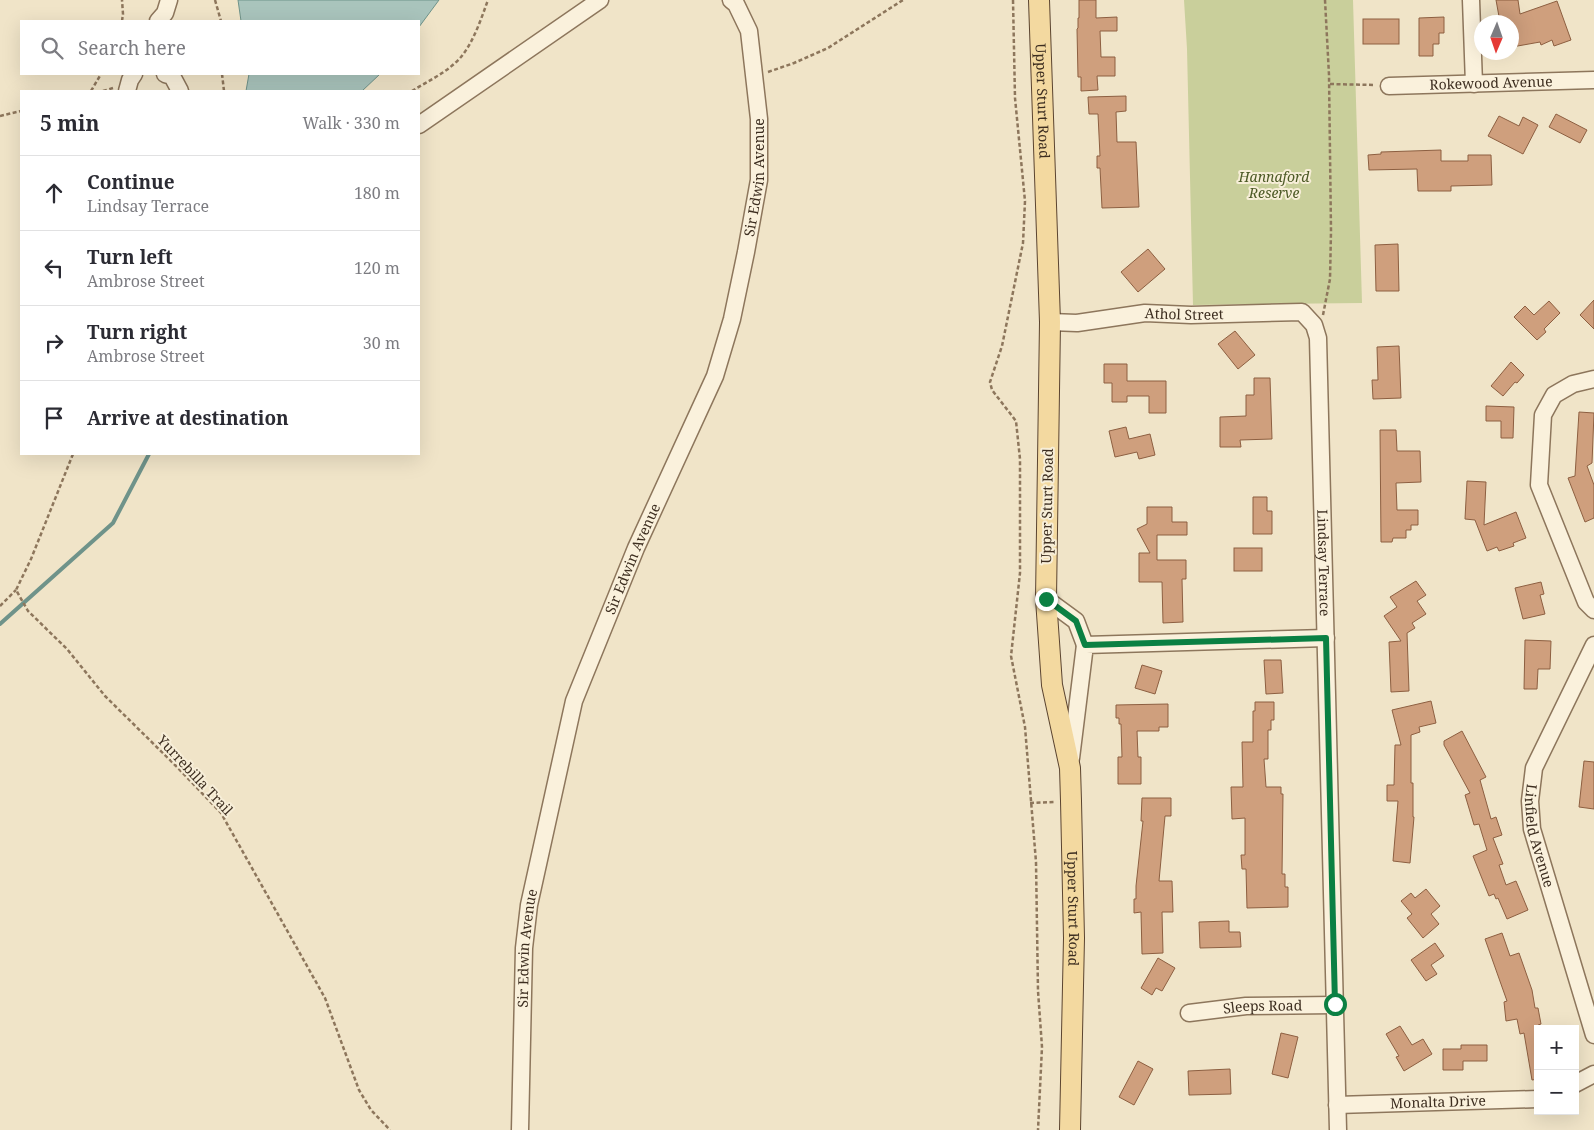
<!DOCTYPE html>
<html lang="en">
<head>
<meta charset="utf-8">
<style>
	body { margin:0; font-family:"Noto Serif",serif; background:#f2f2f3; color:#2b2b33 }
	.controls { position:absolute; right:15px; bottom:15px; display:grid; overflow:hidden; border-radius:0px; box-shadow:0 5px 20px #0002 }
	.controls button { width:45px; height:45px; display:grid; place-items:center; padding:0; border:0; border-bottom:1px solid #e1e1e2; background:#fff; color:#2b2b33; font:25px sans-serif }
	.compass { position:absolute; left:1474px; top:15px; width:45px; height:45px; border-radius:50%; background:#fff; box-shadow:0 5px 20px #0002; rotate:182deg }
	.stop { position:absolute; width:15px; height:15px; margin:-11px; border:4px solid #0b8043; border-radius:50%; background:#fff }
	.stop.end { background:#0b8043; border-color:#fff; box-shadow:0 1px 5px #0008 }
	.list { margin:0; padding:0; list-style:none }
	h2 { display:flex; justify-content:space-between; align-items:center; height:65px; margin:0; padding:0 20px; font-size:21px }
	h2 small { font-size:16px; font-weight:400; color:#7c7c81 }
	.list li { display:grid; grid-template-columns:32px 1fr auto; gap:15px; align-items:center; box-sizing:border-box; height:75px; padding:0 20px; border-top:1px solid #e1e1e2 }
	.list b { display:block; font-size:19px; white-space:nowrap }
	.list p { margin:0; font-size:16px; white-space:nowrap; color:#7c7c81 }
	.list em { font-size:16px; font-style:normal; color:#7c7c81 }
	.icon { flex:none; width:28px; height:28px; fill:none; stroke:currentColor; stroke-width:2; stroke-linecap:round; stroke-linejoin:round }
	.map { position:relative; flex:none; width:1594px; height:1130px; overflow:hidden }
	.search { position:absolute; background:#fff; box-shadow:0 5px 20px #0002; left:20px; top:20px; width:400px; height:55px; display:flex; align-items:center; gap:12px; box-sizing:border-box; padding:0 18px; border-radius:0px; color:#7c7c81; font-size:19px }
	.panel { position:absolute; background:#fff; box-shadow:0 5px 20px #0002; left:20px; top:90px; width:400px; height:365px; border-radius:0px }
	.map>svg:first-child { display:block }
	.green { fill:#c9cf9b }
	.water { fill:#a9c4bc; stroke:#6f938a }
	.lines { fill:none; stroke-linecap:round; stroke-linejoin:round }
	.stream { stroke:#6f938a; stroke-width:4 }
	.building { fill:#cf9f7d; stroke:#8d5f41 }
	.minor-casing { stroke:#8d765c; stroke-width:19 }
	.major-casing { stroke:#5b4430; stroke-width:22 }
	.path { stroke:#8d765c; stroke-width:2.5; stroke-dasharray:4 2.5; stroke-linecap:butt }
	.minor { stroke:#faf1dc; stroke-width:16 }
	.major { stroke:#f3d9a0; stroke-width:20 }
	.route { stroke:#0b8043; stroke-width:6 }
	.labels { text-anchor:middle; stroke-width:4; stroke-linejoin:round; paint-order:stroke }
	.street-label { font-size:14px; fill:#3d2e20; stroke:#f7eed8 }
	.park-label { font-size:14px; font-style:italic; fill:#4d5a26; stroke:#f7eed8 }
</style>
</head>
<body>
<div class="map">
<svg width="1594" height="1130" viewBox="0 0 1594 1130">
	<rect width="100%" height="100%" fill="#f0e4c8"/>
	<polygon class="green" points="1184,0 1353,0 1362,303 1193,305 1187,49"/>
	<g class="water">
		<polygon points="238,0 439,0 419,27 419,21 241,21"/>
		<polygon points="249,74 380,74 362,91 246,91"/>
	</g>
	<g class="lines">
		<polyline class="stream" points="0,624 113,523 149,454"/>
	</g>
	<g class="building">
		<polygon points="1079,0 1096,0 1096,18 1117,17 1117,31 1100,31 1101,57 1115,57 1115,76 1097,76 1098,90 1081,91 1081,77 1078,77 1077,29 1078,28 1078,18 1079,18"/>
		<polygon points="1496,0 1518,0 1520,14 1557,1 1571,40 1554,46 1552,40 1541,45 1540,42 1512,47 1512,22 1500,22"/>
		<polygon points="1444,17 1444,33 1439,33 1439,44 1433,44 1433,56 1419,56 1419,18"/>
		<rect x="1363" y="19" width="36" height="25"/>
		<polygon points="1126,96 1126,111 1116,112 1117,142 1136,142 1139,207 1102,208 1100,168 1097,168 1097,156 1100,156 1098,114 1089,114 1088,97"/>
		<polygon points="1556,114 1587,130 1580,143 1549,127"/>
		<polygon points="1499,116 1519,126 1523,117 1538,125 1523,154 1488,136"/>
		<polygon points="1441,150 1441,161 1468,161 1468,155 1491,155 1492,185 1451,186 1451,191 1418,191 1417,169 1369,170 1368,155 1381,154 1381,152"/>
		<polygon points="1398,244 1399,291 1376,291 1375,245"/>
		<polygon points="1148,249 1165,269 1138,292 1121,272"/>
		<polygon points="1594,300 1594,329 1580,315"/>
		<polygon points="1549,301 1560,313 1544,329 1546,332 1537,340 1514,317 1525,306 1534,315"/>
		<polygon points="1235,331 1255,355 1238,369 1218,344"/>
		<polygon points="1399,346 1401,398 1373,399 1372,380 1378,380 1377,347"/>
		<polygon points="1511,362 1524,375 1517,383 1515,382 1503,396 1491,386"/>
		<polygon points="1104,364 1127,364 1127,381 1166,381 1166,413 1149,413 1149,396 1127,396 1127,402 1112,402 1112,383 1104,383"/>
		<polygon points="1254,378 1270,378 1272,439 1240,440 1241,447 1220,447 1220,417 1246,416 1246,395 1254,395"/>
		<polygon points="1486,406 1514,407 1513,438 1501,438 1501,421 1486,421"/>
		<polygon points="1579,412 1594,413 1592,463 1587,466 1594,485 1594,518 1585,522 1568,478 1575,476"/>
		<polygon points="1126,427 1129,439 1150,434 1155,455 1139,459 1137,452 1115,457 1109,431"/>
		<polygon points="1380,430 1396,430 1397,451 1420,451 1421,482 1396,483 1397,510 1418,510 1418,525 1411,525 1411,530 1406,530 1406,538 1393,538 1392,542 1381,542"/>
		<polygon points="1467,481 1486,482 1484,525 1516,512 1526,538 1513,543 1514,546 1499,551 1497,547 1487,551 1475,520 1465,519"/>
		<polygon points="1253,497 1267,497 1267,511 1272,511 1272,534 1253,534"/>
		<polygon points="1147,507 1172,507 1172,522 1187,522 1187,535 1157,535 1157,560 1186,560 1186,579 1182,579 1183,622 1163,623 1162,582 1139,582 1139,553 1150,553 1137,529 1147,524"/>
		<rect x="1234" y="548" width="28" height="23"/>
		<polygon points="1416,581 1426,595 1417,601 1426,614 1412,623 1415,628 1407,633 1409,691 1391,692 1389,642 1401,641 1384,616 1397,607 1390,597"/>
		<polygon points="1541,582 1544,594 1540,595 1545,614 1523,619 1515,588"/>
		<polygon points="1525,640 1551,641 1550,669 1538,669 1537,689 1524,689"/>
		<polygon points="1264,660 1281,660 1283,693 1266,694"/>
		<polygon points="1142,665 1162,671 1155,694 1135,688"/>
		<polygon points="1431,701 1436,723 1419,727 1420,732 1411,735 1411,783 1413,783 1413,817 1414,817 1410,863 1393,861 1398,801 1387,801 1387,785 1394,785 1395,745 1401,745 1392,710"/>
		<polygon points="1255,702 1274,702 1274,720 1271,720 1271,730 1268,730 1268,759 1264,759 1266,787 1281,787 1281,794 1283,794 1282,874 1285,874 1285,887 1288,887 1288,907 1247,908 1246,869 1242,869 1241,855 1245,855 1245,818 1232,819 1231,787 1243,787 1242,742 1253,742 1253,711 1255,711"/>
		<polygon points="1168,704 1168,727 1159,727 1159,731 1137,731 1138,757 1141,757 1141,784 1118,784 1118,757 1122,757 1121,724 1119,724 1119,718 1116,718 1116,705"/>
		<polygon points="1462,731 1486,777 1480,780 1491,819 1496,817 1502,835 1493,838 1503,864 1499,865 1506,885 1516,881 1528,910 1507,919 1498,898 1496,899 1494,894 1489,896 1473,856 1487,850 1479,824 1474,825 1465,795 1470,793 1444,745 1444,741"/>
		<polygon points="1584,761 1594,762 1594,809 1579,807"/>
		<polygon points="1142,798 1171,798 1171,816 1165,816 1159,881 1172,881 1173,912 1162,912 1163,953 1142,954 1141,912 1134,913 1134,899 1136,899 1136,886 1143,821 1141,821"/>
		<polygon points="1426,889 1440,906 1431,914 1439,924 1423,938 1407,918 1412,914 1401,901 1411,893 1415,898"/>
		<polygon points="1229,921 1229,932 1240,932 1241,947 1200,948 1199,922"/>
		<polygon points="1502,933 1510,956 1519,953 1532,990 1535,1008 1538,1008 1541,1024 1538,1025 1538,1079 1532,1080 1524,1033 1520,1034 1517,1019 1506,1021 1504,1002 1507,1001 1485,939"/>
		<polygon points="1435,943 1444,956 1431,965 1437,974 1426,981 1411,960"/>
		<polygon points="1158,958 1175,968 1162,991 1156,988 1152,995 1141,988"/>
		<polygon points="1400,1026 1412,1045 1423,1039 1432,1054 1404,1071 1396,1057 1399,1056 1386,1034"/>
		<polygon points="1281,1033 1298,1037 1288,1078 1272,1074"/>
		<polygon points="1461,1045 1487,1045 1487,1061 1463,1061 1463,1070 1443,1070 1443,1049 1461,1049"/>
		<polygon points="1138,1061 1153,1069 1134,1105 1119,1097"/>
		<polygon points="1230,1069 1231,1094 1189,1095 1188,1071"/>
	</g>
	<g class="lines">
		<g class="minor-casing">
			<g id="minor">
				<polyline points="1471,0 1474,84"/>
				<polyline points="158,21 165,13 169,0"/>
				<polyline points="165,74 172,76 180,91"/>
				<path id="s1" d="M1389,86L1594,80"/>
				<polyline points="127,91 130,80 134,74"/>
				<polyline points="419,125 600,0"/>
				<path id="s2" d="M1050,322L1077,323L1145,313L1191,315L1302,312L1314,325L1318,338L1338,1130"/>
				<polyline points="1594,379 1573,384 1554,395 1543,415 1539,485 1586,602 1594,610"/>
				<polyline points="1046,599 1076,621 1085,645"/>
				<path id="s3" d="M1594,645L1534,768L1530,801L1532,829L1594,1035"/>
				<polyline points="1071,758 1085,645 1326,638"/>
				<path id="s4" d="M1189,1013L1246,1006L1335,1005"/>
				<polyline points="1575,1084 1594,1074"/>
				<path id="s5" d="M1337,1105L1538,1099"/>
				<path id="s6" d="M520,1130L524,948L529,905L574,701L636,548L715,376L732,319L746,252L759,180V119L749,31L736,4L731,0"/>
			</g>
		</g>
		<g class="major-casing">
			<g id="major">
				<path id="s7" d="M1039,0L1050,322L1046,599L1052,685L1070,768L1071,801L1074,938L1070,1130"/>
			</g>
		</g>
		<g class="path">
			<polyline points="215,0 221,21"/>
			<polyline points="1013,0 1015,98 1025,201 1023,243 1002,346 990,382 992,390 1016,421 1020,459 1020,573 1011,656 1025,727 1036,862 1038,991 1042,1047 1038,1130"/>
			<polyline points="122,21 123,14 122,0"/>
			<polyline points="768,72 794,63 828,48 903,0"/>
			<polyline points="222,74 224,91"/>
			<polyline points="1330,84 1375,85"/>
			<polyline points="91,91 101,74"/>
			<polyline points="103,91 113,88"/>
			<path d="M412,91C428,81 448,72 461,57C474,41 481,19 488,0"/>
			<polyline points="0,116 21,111"/>
			<polyline points="1323,315 1330,279 1331,231 1329,75 1325,0"/>
			<polyline points="73,454 31,559 16,590 28,611 67,649 105,696 176,766 221,813 325,998 359,1090 371,1110 390,1130"/>
			<polyline points="0,606 16,590"/>
			<polyline points="1030,803 1055,802"/>
		</g>
		<use href="#minor" class="minor"/>
		<use href="#major" class="major"/>
	</g>
	<g class="lines">
		<polyline class="route" points="1046,599 1076,621 1085,645 1326,638 1335,1004"/>
	</g>
	<g class="labels">
		<g class="street-label">
			<text dy="5" stroke="none"><textPath href="#s1" startOffset="102">Rokewood Avenue</textPath></text>
			<text dy="5" stroke="none"><textPath href="#s7" startOffset="101">Upper Sturt Road</textPath></text>
			<text dy="5" stroke="none"><textPath href="#s6" startOffset="992">Sir Edwin Avenue</textPath></text>
			<text dy="5" stroke="none"><textPath href="#s2" startOffset="135">Athol Street</textPath></text>
			<text transform="translate(1047 506) rotate(-89)" y="5">Upper Sturt Road</text>
			<text dy="5" stroke="none"><textPath href="#s6" startOffset="588">Sir Edwin Avenue</textPath></text>
			<text dy="5" stroke="none"><textPath href="#s2" startOffset="509">Lindsay Terrace</textPath></text>
			<text transform="translate(195 775) rotate(47)" y="5">Yurrebilla Trail</text>
			<text dy="5" stroke="none"><textPath href="#s3" startOffset="206">Linfield Avenue</textPath></text>
			<text dy="5" stroke="none"><textPath href="#s7" startOffset="911">Upper Sturt Road</textPath></text>
			<text dy="5" stroke="none"><textPath href="#s6" startOffset="182">Sir Edwin Avenue</textPath></text>
			<text dy="5" stroke="none"><textPath href="#s4" startOffset="74">Sleeps Road</textPath></text>
			<text dy="5" stroke="none"><textPath href="#s5" startOffset="101">Monalta Drive</textPath></text>
		</g>
		<g class="park-label">
			<text x="1274" y="182">Hannaford<tspan x="1274" dy="16">Reserve</tspan></text>
		</g>
	</g>
</svg>
<div class="controls">
<button>+</button>
<button>−</button>
</div>
<svg class="compass" viewBox="-18 -18 36 36"><path d="M0-13l5 13h-10z" fill="#e53935"/><path d="M0 13l5-13h-10z" fill="#7c7c81"/></svg>
<div class="stop" style="left:1335px;top:1004px"></div>
<div class="stop end" style="left:1046px;top:599px"></div>
<div class="search"><svg class="icon" aria-label="search" viewBox="0 0 24 24"><circle cx="10" cy="10" r="6"/><path d="M15 15l6 6"/></svg>Search here</div>
<section class="panel">
<h2>5 min<small>Walk · 330 m</small></h2>
<ul class="list">
<li><svg class="icon" aria-label="ahead" viewBox="0 0 24 24"><path d="M12 20V5M6 11l6-6 6 6"/></svg><div><b>Continue</b><p>Lindsay Terrace</p></div><em>180 m</em></li>
<li><svg class="icon" aria-label="left" viewBox="0 0 24 24"><path d="M17 20v-9H6M10 6l-5 5 5 5"/></svg><div><b>Turn left</b><p>Ambrose Street</p></div><em>120 m</em></li>
<li><svg class="icon" aria-label="right" viewBox="0 0 24 24"><path d="M7 20v-9h11M14 6l5 5-5 5"/></svg><div><b>Turn right</b><p>Ambrose Street</p></div><em>30 m</em></li>
<li><svg class="icon" aria-label="arrive" viewBox="0 0 24 24"><path d="M6 21V4h12l-3 4 3 4H6"/></svg><div><b>Arrive at destination</b></div></li>
</ul>
</section>
</div>
</body>
</html>
